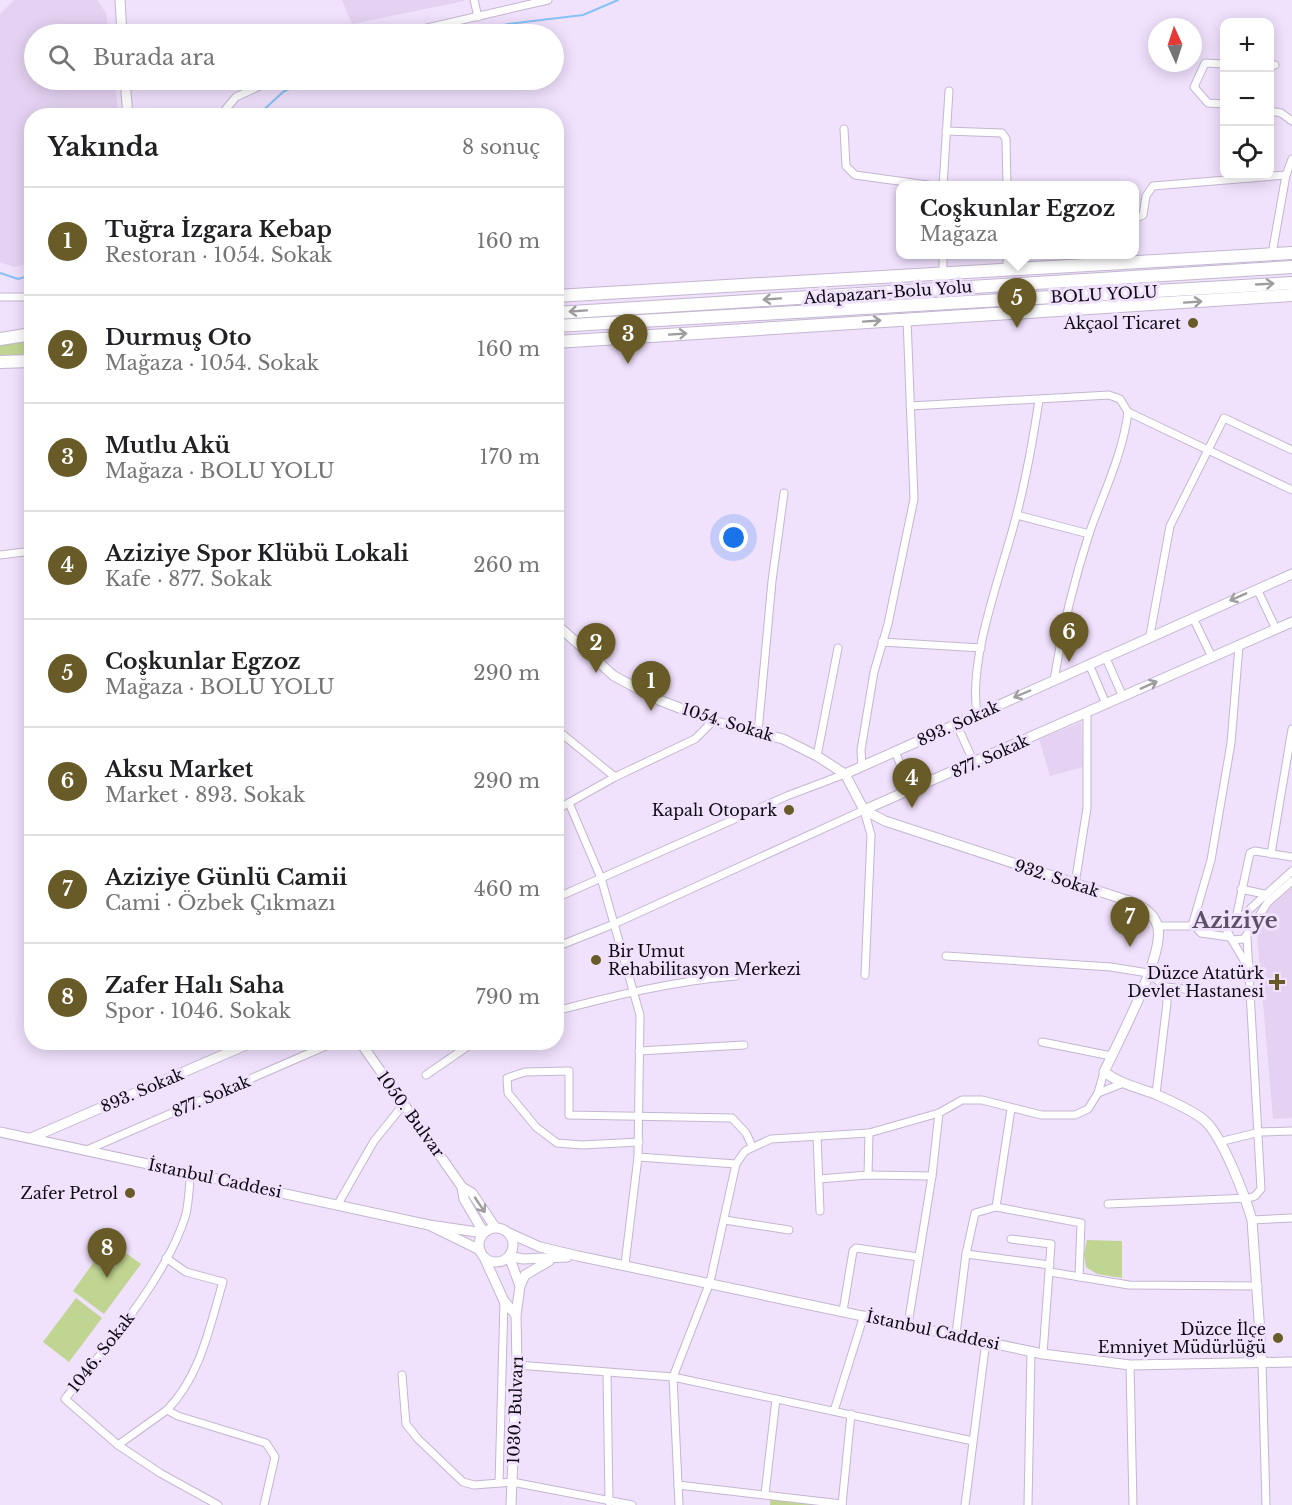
<!DOCTYPE html>
<html lang="tr">
<head>
<meta charset="utf-8">
<style>
	body { margin:0; font-family:"Libre Baskerville",serif; background:#f6f6f6; color:#202124 }
	.controls { position:absolute; right:18px; top:18px; display:grid; overflow:hidden; border-radius:12px; box-shadow:0 3px 15px #0003 }
	.controls button { width:54px; height:54px; display:grid; place-items:center; padding:0; border:0; border-bottom:2px solid #e0e0e0; background:#fff; color:#202124; font:30px sans-serif }
	.compass { position:absolute; left:1148px; top:18px; width:54px; height:54px; border-radius:50%; background:#fff; box-shadow:0 3px 15px #0003; rotate:357deg }
	.you { position:absolute; left:734px; top:538px; width:21px; height:21px; margin:-15px; border:4px solid #fff; border-radius:50%; background:#1a73e8; box-shadow:0 0 0 9px #1a73e833 }
	.badge { display:grid; place-items:center; width:39px; height:39px; border-radius:50%; background:#695b28; color:#fff; font-size:20px; font-weight:700 }
	.pin { position:absolute; translate:-50% -50px; filter:drop-shadow(0 2px 3px #0008) }
	.pin::after { content:''; position:absolute; top:32px; width:21px; height:18px; background:inherit; clip-path:polygon(0 0,100% 0,50% 100%) }
	.popup { position:absolute; left:896px; top:181px; width:243px; height:78px; box-sizing:border-box; display:grid; place-content:center; border-radius:12px; background:#fff; filter:drop-shadow(0 2px 4px #0005); font-size:20px; white-space:nowrap; color:#757577 }
	.popup b { font-size:22px; color:#202124 }
	.popup::after { content:''; position:absolute; left:50%; top:100%; margin-left:-12px; border:12px solid transparent; border-top-color:#fff }
	.list { margin:0; padding:0; list-style:none }
	h2 { display:flex; justify-content:space-between; align-items:center; height:78px; margin:0; padding:0 24px; font-size:26px }
	h2 small { font-size:20px; font-weight:400; color:#757577 }
	.list li { display:grid; grid-template-columns:39px 1fr auto; gap:18px; align-items:center; box-sizing:border-box; height:108px; padding:0 24px; border-top:2px solid #e0e0e0 }
	.list b { display:block; font-size:22px; white-space:nowrap }
	.list p { margin:0; font-size:20px; white-space:nowrap; color:#757577 }
	.list em { font-size:20px; font-style:normal; color:#757577 }
	.icon { flex:none; width:33px; height:33px; fill:none; stroke:currentColor; stroke-width:2; stroke-linecap:round; stroke-linejoin:round }
	.map { position:relative; flex:none; width:1292px; height:1505px; overflow:hidden }
	.search { position:absolute; background:#fff; box-shadow:0 3px 15px #0003; left:24px; top:24px; width:540px; height:66px; display:flex; align-items:center; gap:15px; box-sizing:border-box; padding:0 21px; border-radius:33px; color:#757577; font-size:22px }
	.panel { position:absolute; background:#fff; box-shadow:0 3px 15px #0003; left:24px; top:108px; width:540px; height:942px; border-radius:24px }
	.map>svg:first-child { display:block }
	.built { fill:#e5d2f3 }
	.green { fill:#c1d592 }
	.lines { fill:none; stroke-linecap:round; stroke-linejoin:round }
	.stream { stroke:#86c2f5; stroke-width:2 }
	.street-casing { stroke:#c4b6d0; stroke-width:9 }
	.secondary-casing { stroke:#c4b6d0; stroke-width:11 }
	.highway-casing { stroke:#c4b6d0; stroke-width:14 }
	.street { stroke:#fff; stroke-width:7 }
	.secondary { stroke:#fff; stroke-width:9 }
	.highway { stroke:#fff; stroke-width:12 }
	.oneway { stroke:#9f9da0 }
	.poi-dot { fill:#695b28; stroke:#f0e1fd; stroke-width:2 }
	.labels { text-anchor:middle; stroke-width:6; stroke-linejoin:round; paint-order:stroke }
	.street-label { font-size:16px; fill:#0e0a12; stroke:#f0e1fd }
	.poi-label { font-size:16px; fill:#0e0a12; stroke:#f0e1fd; text-anchor:end }
	.district-label { font-size:22px; font-weight:bold; fill:#5c4f66; stroke:#f0e1fd }
</style>
</head>
<body>
<div class="map">
<svg width="1292" height="1505" viewBox="0 0 1292 1505">
	<rect width="100%" height="100%" fill="#f0e1fd"/>
	<g class="built">
		<polygon points="14,0 97,0 106,13 109,34 34,34 34,80 114,80 119,115 32,116 31,263 14,267 0,262 0,14"/>
		<polygon points="342,0 464,0 464,1 352,24"/>
		<polygon points="1081,722 1083,767 1050,776 1039,739"/>
		<polygon points="1292,887 1292,1118 1273,1119 1257,934 1262,914"/>
	</g>
	<g class="green">
		<polygon points="31,339 31,354 0,356 0,344"/>
		<polygon points="1087,1240 1122,1241 1122,1278 1097,1274 1086,1267 1084,1254"/>
		<polygon points="109,1241 141,1264 104,1314 73,1291"/>
		<polygon points="76,1298 102,1318 69,1362 43,1342"/>
		<polygon points="770,1499 825,1505 770,1505"/>
	</g>
	<g class="lines">
		<g class="stream">
			<polyline points="470,34 508,24 583,15 618,0"/>
			<polyline points="257,116 283,92 306,80"/>
			<polyline points="0,273 18,279 32,275"/>
		</g>
		<g class="street-casing">
			<g id="street">
				<polyline points="474,0 478,17"/>
				<polyline points="401,34 548,0"/>
				<polyline points="1224,64 1205,63 1194,87 1208,103 1224,104"/>
				<polyline points="1270,65 1275,65"/>
				<polyline points="1270,111 1281,113 1292,121"/>
				<polyline points="220,116 236,97 273,80"/>
				<polyline points="844,129 846,166 855,175 935,186"/>
				<polyline points="946,131 1002,133 1006,139 1007,186"/>
				<polyline points="943,186 949,91"/>
				<polyline points="1134,219 1143,215 1146,196 1153,186 1286,175"/>
				<polyline points="1272,254 1286,175 1292,159"/>
				<polyline points="1007,269 1007,254"/>
				<polyline points="943,274 943,254"/>
				<polyline points="0,297 32,297"/>
				<polyline points="910,406 1109,395 1120,399 1128,412"/>
				<polyline points="1128,412 1292,490"/>
				<polyline points="1017,515 1089,534"/>
				<polyline points="0,555 32,551"/>
				<polyline points="1257,589 1276,629"/>
				<polyline points="1193,618 1212,657"/>
				<polyline points="1150,635 1170,526 1224,418 1292,450"/>
				<polyline points="882,642 981,648"/>
				<polyline points="1105,656 1123,697"/>
				<polyline points="1089,664 1106,704"/>
				<path d="M1054,680C1062,630 1074,580 1090,531C1104,492 1123,453 1128,412"/>
				<path d="M977,713C968,658 1002,572 1016,517C1026,479 1033,440 1039,400"/>
				<polyline points="956,723 974,763"/>
				<polyline points="556,729 615,777"/>
				<polyline points="758,732 772,581 784,493"/>
				<polyline points="895,751 911,791"/>
				<polyline points="817,756 838,648"/>
				<polyline points="862,766 861,750 874,672 888,624 914,499 907,319"/>
				<polyline points="569,803 601,878 640,1015 638,1157 625,1264"/>
				<polyline points="556,810 615,777 695,739 713,721"/>
				<polyline points="1271,854 1292,729"/>
				<polyline points="1075,884 1087,808 1087,713"/>
				<polyline points="1241,889 1264,894"/>
				<polyline points="556,898 787,796 845,774"/>
				<polyline points="1236,918 1250,853 1255,851 1292,857"/>
				<polyline points="1240,918 1292,871"/>
				<polyline points="1158,926 1195,926 1203,922 1232,919"/>
				<polyline points="1192,926 1211,860 1231,743 1239,646"/>
				<polyline points="1195,926 1201,933 1229,937"/>
				<polyline points="1250,929 1247,922 1240,918 1229,922 1226,929 1232,940 1244,939 1268,902 1292,881"/>
				<polyline points="1232,940 1248,967"/>
				<polyline points="556,947 614,924 864,810 871,835 865,975"/>
				<polyline points="946,956 1111,967 1148,973 1166,987 1249,996"/>
				<path d="M556,1011C617,995 674,981 736,976"/>
				<polyline points="1042,1042 1111,1056"/>
				<polyline points="639,1051 744,1045"/>
				<polyline points="426,1075 474,1042"/>
				<polyline points="1098,1093 1104,1072"/>
				<polyline points="1156,1094 1167,1003 1166,987"/>
				<polyline points="817,1136 820,1211"/>
				<polyline points="639,1142 582,1145 557,1143 536,1127 508,1093 507,1078 525,1072 569,1071 569,1115 732,1118 746,1133 752,1146"/>
				<polyline points="1219,1142 1260,1132 1292,1131"/>
				<polyline points="87,1150 335,1042"/>
				<polyline points="638,1157 736,1164"/>
				<path d="M191,1172C189,1186 189,1201 186,1214C168,1276 105,1348 65,1399L118,1445L167,1410L178,1416L266,1443L275,1457L264,1505"/>
				<polyline points="868,1175 869,1133"/>
				<polyline points="819,1179 868,1175 932,1176"/>
				<polyline points="338,1204 374,1141 404,1104"/>
				<polyline points="1108,1204 1249,1198 1255,1196 1261,1189 1247,937"/>
				<polyline points="996,1207 1081,1223 1079,1277"/>
				<polyline points="725,1220 789,1230"/>
				<polyline points="1252,1220 1292,1218"/>
				<polyline points="1011,1239 1051,1244 1043,1354"/>
				<polyline points="966,1254 1050,1265"/>
				<path d="M166,1258L186,1272L223,1282C209,1328 201,1375 167,1410"/>
				<polyline points="1050,1272 1129,1285 1258,1286"/>
				<polyline points="843,1311 853,1251 856,1248 918,1257"/>
				<polyline points="908,1324 932,1176 939,1113"/>
				<polyline points="956,1334 966,1254 975,1213 996,1207 1011,1109"/>
				<polyline points="1262,1362 1266,1505"/>
				<polyline points="517,1365 673,1377 973,1441"/>
				<polyline points="1130,1365 1133,1505"/>
				<polyline points="607,1373 609,1502"/>
				<polyline points="402,1375 406,1424 418,1439 463,1482 474,1485 512,1482 632,1505"/>
				<polyline points="834,1411 864,1315"/>
				<polyline points="118,1445 160,1473 218,1505"/>
				<polyline points="499,1483 504,1301"/>
				<polyline points="678,1485 842,1504"/>
				<polyline points="765,1494 776,1399"/>
				<polyline points="679,1505 673,1377 710,1282 736,1164 745,1151 771,1139 869,1133 939,1113 962,1100 982,1100 1041,1115 1075,1115 1088,1109 1098,1093 1121,1084"/>
				<polyline points="842,1505 851,1414"/>
				<polyline points="965,1505 986,1341"/>
				<polyline points="1028,1505 1031,1351"/>
			</g>
		</g>
		<g class="secondary-casing">
			<g id="secondary">
				<polyline points="120,0 122,34"/>
				<polyline points="125,80 128,116"/>
				<polyline points="556,624 614,676 659,700 713,721 783,739 817,756 845,774 864,810"/>
				<polyline points="845,774 1292,574"/>
				<path d="M864,810L885,821L1129,901C1142,906 1155,913 1158,928C1164,956 1117,1044 1104,1072C1121,1084 1136,1087 1155,1094C1169,1100 1192,1110 1204,1120C1222,1135 1245,1196 1252,1220L1262,1362"/>
				<polyline points="864,810 1292,622"/>
				<polyline points="360,1042 462,1187 464,1199 484,1233"/>
				<polyline points="0,1132 429,1225 484,1233"/>
				<polyline points="31,1138 253,1042"/>
				<polyline points="462,1187 472,1193 495,1227"/>
				<polyline points="431,1226 480,1250"/>
				<circle cx="496" cy="1245" r="17"/>
				<polyline points="509,1233 540,1247 578,1256 1043,1354 1130,1365 1292,1362"/>
				<polyline points="509,1256 520,1286 516,1315 517,1365 511,1505"/>
				<polyline points="509,1256 523,1259 567,1257"/>
				<polyline points="484,1257 504,1301 516,1315"/>
				<polyline points="520,1286 525,1275 549,1261"/>
			</g>
		</g>
		<g class="highway-casing">
			<g id="highway">
				<polyline points="556,296 1292,253"/>
				<polyline points="556,313 1292,267"/>
				<polyline points="556,326 1292,283"/>
				<polyline points="0,339 32,334"/>
				<polyline points="556,342 1292,295"/>
				<polyline points="0,362 32,361"/>
			</g>
		</g>
		<use href="#street" class="street"/>
		<use href="#secondary" class="secondary"/>
		<use href="#highway" class="highway"/>
	</g>
	<defs><path id="oneway-shaft" d="M-6 0H5M1.5-3L5.5 0L1.5 3" fill="none" stroke-width="1.6" stroke-linecap="round" stroke-linejoin="round" transform="scale(1.5)"/></defs>
	<g class="oneway">
		<use href="#oneway-shaft" transform="translate(1265 284) rotate(-3)"/>
		<use href="#oneway-shaft" transform="translate(772 299) rotate(176)"/>
		<use href="#oneway-shaft" transform="translate(1193 302) rotate(-4)"/>
		<use href="#oneway-shaft" transform="translate(578 311) rotate(176)"/>
		<use href="#oneway-shaft" transform="translate(872 321) rotate(-4)"/>
		<use href="#oneway-shaft" transform="translate(678 334) rotate(-4)"/>
		<use href="#oneway-shaft" transform="translate(1238 597) rotate(156)"/>
		<use href="#oneway-shaft" transform="translate(1149 685) rotate(-24)"/>
		<use href="#oneway-shaft" transform="translate(1022 694) rotate(157)"/>
		<use href="#oneway-shaft" transform="translate(480 1205) rotate(56)"/>
	</g>
	<g class="poi-dot">
		<circle cx="1193" cy="323" r="6"/>
		<circle cx="789" cy="810" r="6"/>
		<circle cx="596" cy="960" r="6"/>
		<path d="M1274 973h6v6h6v6h-6v6h-6v-6h-6v-6h6z"/>
		<circle cx="130" cy="1193" r="6"/>
		<circle cx="1278" cy="1338" r="6"/>
	</g>
	<g class="labels">
		<g class="street-label">
			<text transform="translate(888 292) rotate(-4)" y="6">Adapazarı-Bolu Yolu</text>
			<text transform="translate(1104 294) rotate(-3)" y="6">BOLU YOLU</text>
			<text transform="translate(728 722) rotate(17)" y="6">1054. Sokak</text>
			<text transform="translate(958 723) rotate(-24)" y="6">893. Sokak</text>
			<text transform="translate(990 756) rotate(-24)" y="6">877. Sokak</text>
			<text transform="translate(1057 878) rotate(18)" y="6">932. Sokak</text>
			<text transform="translate(142 1090) rotate(-23)" y="6">893. Sokak</text>
			<text transform="translate(211 1096) rotate(-23)" y="6">877. Sokak</text>
			<text transform="translate(411 1114) rotate(54)" y="6">1050. Bulvar</text>
			<text transform="translate(215 1178) rotate(12)" y="6">İstanbul Caddesi</text>
			<text transform="translate(933 1330) rotate(12)" y="6">İstanbul Caddesi</text>
			<text transform="translate(101 1352) rotate(-52)" y="6">1046. Sokak</text>
			<text transform="translate(515 1410) rotate(-88)" y="6">1030. Bulvarı</text>
		</g>
		<g class="poi-label">
			<text x="1181" y="329">Akçaol Ticaret</text>
			<text x="777" y="816">Kapalı Otopark</text>
			<text x="608" y="957" text-anchor="start">Bir Umut<tspan x="608" dy="18">Rehabilitasyon Merkezi</tspan></text>
			<text x="1264" y="979">Düzce Atatürk<tspan x="1264" dy="18">Devlet Hastanesi</tspan></text>
			<text x="118" y="1199">Zafer Petrol</text>
			<text x="1266" y="1335">Düzce İlçe<tspan x="1266" dy="18">Emniyet Müdürlüğü</tspan></text>
		</g>
		<g class="district-label">
			<text x="1235" y="928">Aziziye</text>
		</g>
	</g>
</svg>
<div class="controls">
<button>+</button>
<button>−</button>
<button><svg class="icon" aria-label="locate" viewBox="0 0 24 24"><circle cx="12" cy="12" r="6"/><path d="M12 2v4M12 18v4M2 12h4M18 12h4"/></svg></button>
</div>
<svg class="compass" viewBox="-18 -18 36 36"><path d="M0-13l5 13h-10z" fill="#e53935"/><path d="M0 13l5-13h-10z" fill="#757577"/></svg>
<div class="you"></div>
<div class="pin badge" style="left:651px;top:711px">1</div>
<div class="pin badge" style="left:596px;top:673px">2</div>
<div class="pin badge" style="left:628px;top:364px">3</div>
<div class="pin badge" style="left:912px;top:808px">4</div>
<div class="pin badge" style="left:1017px;top:328px">5</div>
<div class="popup"><b>Coşkunlar Egzoz</b>Mağaza</div>
<div class="pin badge" style="left:1069px;top:662px">6</div>
<div class="pin badge" style="left:1130px;top:947px">7</div>
<div class="pin badge" style="left:107px;top:1278px">8</div>
<div class="search"><svg class="icon" aria-label="search" viewBox="0 0 24 24"><circle cx="10" cy="10" r="6"/><path d="M15 15l6 6"/></svg>Burada ara</div>
<section class="panel">
<h2>Yakında<small>8 sonuç</small></h2>
<ul class="list">
<li><span class="badge">1</span><div><b>Tuğra İzgara Kebap</b><p>Restoran · 1054. Sokak</p></div><em>160 m</em></li>
<li><span class="badge">2</span><div><b>Durmuş Oto</b><p>Mağaza · 1054. Sokak</p></div><em>160 m</em></li>
<li><span class="badge">3</span><div><b>Mutlu Akü</b><p>Mağaza · BOLU YOLU</p></div><em>170 m</em></li>
<li><span class="badge">4</span><div><b>Aziziye Spor Klübü Lokali</b><p>Kafe · 877. Sokak</p></div><em>260 m</em></li>
<li><span class="badge">5</span><div><b>Coşkunlar Egzoz</b><p>Mağaza · BOLU YOLU</p></div><em>290 m</em></li>
<li><span class="badge">6</span><div><b>Aksu Market</b><p>Market · 893. Sokak</p></div><em>290 m</em></li>
<li><span class="badge">7</span><div><b>Aziziye Günlü Camii</b><p>Cami · Özbek Çıkmazı</p></div><em>460 m</em></li>
<li><span class="badge">8</span><div><b>Zafer Halı Saha</b><p>Spor · 1046. Sokak</p></div><em>790 m</em></li>
</ul>
</section>
</div>
</body>
</html>
